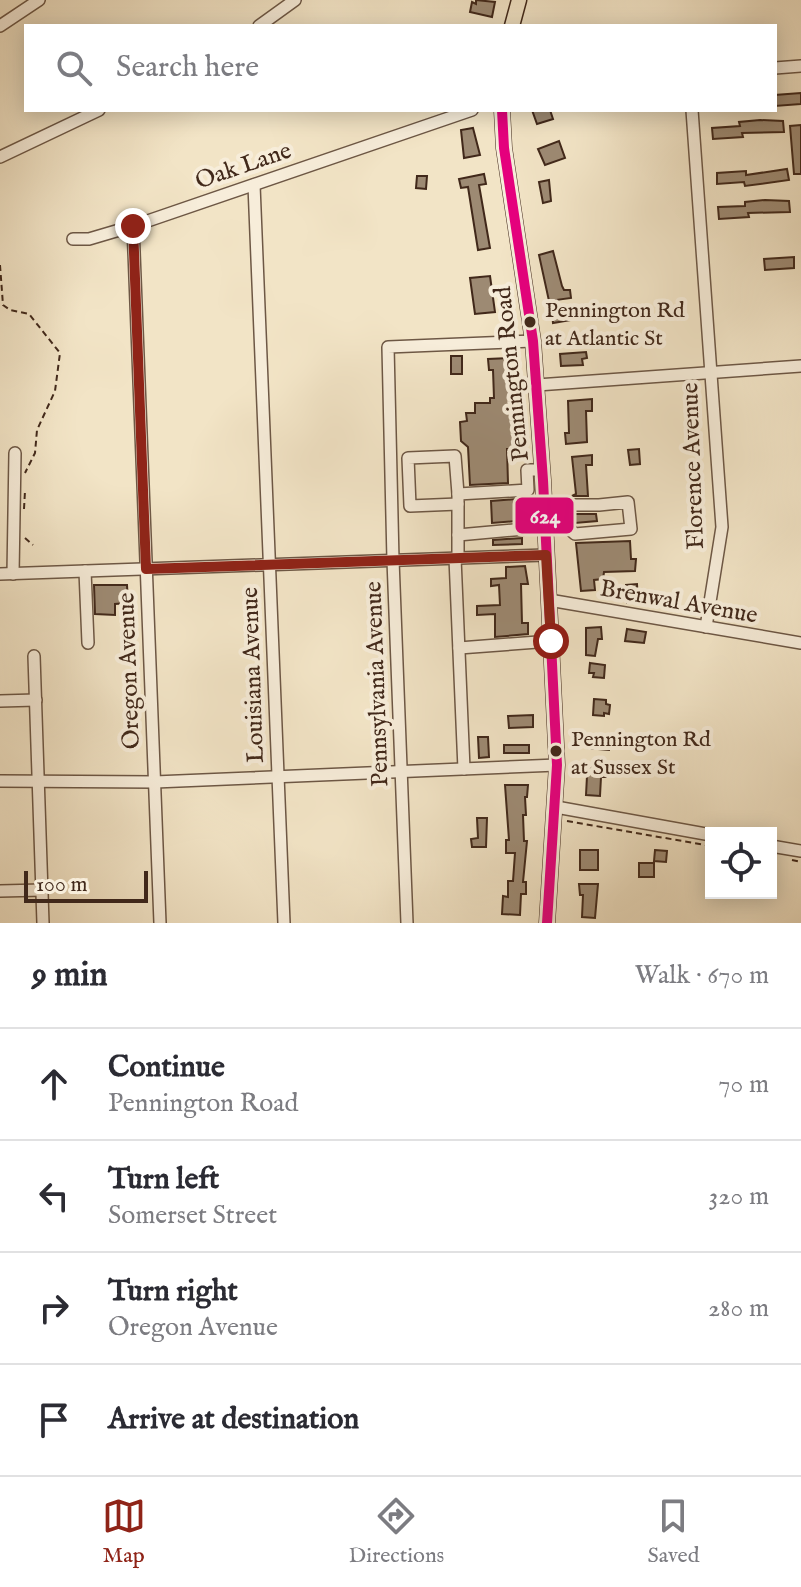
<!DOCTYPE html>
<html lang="en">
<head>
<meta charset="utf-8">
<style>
	body { margin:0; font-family:"IM FELL English",serif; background:#f7f7f7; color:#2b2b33 }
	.controls { position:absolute; right:24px; bottom:24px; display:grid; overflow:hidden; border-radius:0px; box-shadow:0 4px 20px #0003 }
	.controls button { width:72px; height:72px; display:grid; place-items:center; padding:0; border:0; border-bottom:2px solid #e1e1e2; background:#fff; color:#2b2b33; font:40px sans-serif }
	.scale { position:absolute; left:24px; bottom:20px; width:124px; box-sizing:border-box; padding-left:8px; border:4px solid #41281a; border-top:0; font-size:22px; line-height:28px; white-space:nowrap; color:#41281a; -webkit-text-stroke:6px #f7edda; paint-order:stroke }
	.stop { position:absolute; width:24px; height:24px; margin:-18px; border:6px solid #8f2418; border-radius:50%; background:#fff }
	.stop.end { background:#8f2418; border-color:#fff; box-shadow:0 2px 8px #0008 }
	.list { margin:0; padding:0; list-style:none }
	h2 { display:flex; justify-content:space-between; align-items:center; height:104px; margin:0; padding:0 32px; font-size:34px }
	h2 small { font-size:26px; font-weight:400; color:#7c7c81 }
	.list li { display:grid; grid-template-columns:52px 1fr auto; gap:24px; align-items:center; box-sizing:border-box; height:112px; padding:0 32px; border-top:2px solid #e1e1e2 }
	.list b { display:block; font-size:30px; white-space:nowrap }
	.list p { margin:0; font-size:26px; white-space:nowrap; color:#7c7c81 }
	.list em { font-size:26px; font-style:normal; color:#7c7c81 }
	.icon { flex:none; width:44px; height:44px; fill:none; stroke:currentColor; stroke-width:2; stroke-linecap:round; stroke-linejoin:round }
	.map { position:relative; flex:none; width:801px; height:923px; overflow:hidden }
	.search { position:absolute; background:#fff; box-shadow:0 4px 20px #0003; left:24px; right:24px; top:24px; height:88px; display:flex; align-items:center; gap:20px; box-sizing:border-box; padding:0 28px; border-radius:0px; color:#7c7c81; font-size:30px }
	.sheet { height:552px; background:#fff }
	nav { display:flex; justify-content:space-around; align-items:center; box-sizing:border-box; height:112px; border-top:2px solid #e1e1e2; background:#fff; font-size:22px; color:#7c7c81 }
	nav a { display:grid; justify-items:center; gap:4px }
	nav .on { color:#8f2418 }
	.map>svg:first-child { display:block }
	.building { fill:#9d8a73; stroke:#41281a; stroke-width:2 }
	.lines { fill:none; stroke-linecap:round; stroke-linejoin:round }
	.minor-casing { stroke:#6d5745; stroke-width:14 }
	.major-casing { stroke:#41281a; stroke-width:17 }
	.path { stroke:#41281a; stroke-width:2; stroke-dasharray:6 4; stroke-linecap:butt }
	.minor { stroke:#f7edda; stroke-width:11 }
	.major { stroke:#f2e4c6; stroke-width:14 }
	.bus-1-casing { stroke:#f7edda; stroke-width:16 }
	.bus-1 { stroke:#e5007d; stroke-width:10 }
	.route { stroke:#8f2418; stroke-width:10 }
	.bus-dot { fill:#41281a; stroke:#f7edda; stroke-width:3 }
	.labels { text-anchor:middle; stroke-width:8; stroke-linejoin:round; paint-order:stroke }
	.bus-label { font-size:22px; fill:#41281a; stroke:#f7edda; text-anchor:start }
	.street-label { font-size:24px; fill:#41281a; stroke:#f7edda }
	.line-badge { stroke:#f7edda; stroke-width:3 }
	.badge-label { font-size:22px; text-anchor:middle; font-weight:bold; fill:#fff }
</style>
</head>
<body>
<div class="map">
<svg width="801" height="923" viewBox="0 0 801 923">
	<rect width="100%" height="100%" fill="#f2e4c6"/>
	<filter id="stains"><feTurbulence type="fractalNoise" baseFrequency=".0025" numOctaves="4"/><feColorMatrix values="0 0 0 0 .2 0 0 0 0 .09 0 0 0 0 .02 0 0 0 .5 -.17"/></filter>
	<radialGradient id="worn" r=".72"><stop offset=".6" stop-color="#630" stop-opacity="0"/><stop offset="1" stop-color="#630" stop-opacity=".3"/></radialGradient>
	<g class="building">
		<polygon points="476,0 495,2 492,17 470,12 472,2 476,4"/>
		<polygon points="801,93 801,104 775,106 775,95"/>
		<polygon points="532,110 550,110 553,119 537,124"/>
		<polygon points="760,120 783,121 784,132 742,133 743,137 713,139 712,128 740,126 739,122"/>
		<polygon points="801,125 801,174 794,174 790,126"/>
		<polygon points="473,128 480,155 464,158 461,130"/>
		<polygon points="559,141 565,158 545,165 538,149"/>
		<polygon points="787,169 789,180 745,186 744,182 717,184 717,173 746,171 746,175"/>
		<polygon points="484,174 486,184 479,185 490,248 478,250 468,187 461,188 459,179"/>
		<polygon points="417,176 427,176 426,189 416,188"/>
		<polygon points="549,180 551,201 543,203 539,182"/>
		<polygon points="765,200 789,201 790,212 748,213 749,217 719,219 718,207 745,206 745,202"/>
		<polygon points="553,251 562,286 564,290 570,290 571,298 549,301 539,255"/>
		<polygon points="794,257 794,268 765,270 764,259"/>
		<polygon points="490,276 495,312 475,314 470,278"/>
		<polygon points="569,311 571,320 553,323 552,313"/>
		<polygon points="586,352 587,358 582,359 583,365 561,366 560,354"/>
		<rect x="451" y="356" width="11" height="18"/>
		<polygon points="510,358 516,449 507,449 508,483 470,485 468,447 461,441 460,422 467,421 466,413 475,413 475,403 490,403 490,398 494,398 493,370 489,370 488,359"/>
		<polygon points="592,399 592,411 586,411 587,442 566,444 565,433 569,433 568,401"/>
		<polygon points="639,449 640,464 630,465 628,450"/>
		<polygon points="592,455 592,465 586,465 588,496 572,496 576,494 572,457"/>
		<polygon points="516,499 516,521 492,523 491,501"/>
		<polygon points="574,514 596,514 597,521 575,523"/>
		<polygon points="522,538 522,544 493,545 493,540"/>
		<polygon points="630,541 631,559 636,559 635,571 604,572 603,579 594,580 595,590 581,591 576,543"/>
		<polygon points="525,566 528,584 521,584 522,623 528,623 528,634 495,637 495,614 477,615 477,606 500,605 499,585 491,586 491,579 506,578 506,567"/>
		<polygon points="637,584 638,602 627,603 626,585"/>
		<polygon points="94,585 127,585 128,603 115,604 115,615 95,614"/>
		<polygon points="601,627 602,639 598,639 595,656 586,655 586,628"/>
		<polygon points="627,629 646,632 644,643 625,641"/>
		<polygon points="590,663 605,665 604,678 593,677 594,673 589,673"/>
		<polygon points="594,699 606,700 606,704 610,705 609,714 604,713 604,716 593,715"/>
		<polygon points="533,715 533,727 509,728 508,716"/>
		<polygon points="478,737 488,737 489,757 479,758"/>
		<polygon points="588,738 610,741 609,750 587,748"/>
		<rect x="504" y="745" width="25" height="8"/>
		<polygon points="585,766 606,767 606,777 601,777 600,796 586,795 587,776 584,776"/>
		<polygon points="505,785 528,785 527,797 525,797 526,815 523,815 524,841 527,841 523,882 526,882 526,894 521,894 520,915 502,914 503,896 508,897 508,881 513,881 515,853 506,853 506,840 509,840"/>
		<polygon points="477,818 487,818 486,847 472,847 471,839 478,838"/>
		<rect x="580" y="850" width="18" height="20"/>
		<polygon points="655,850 667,851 666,862 654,861"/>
		<rect x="639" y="863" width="15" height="14"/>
		<polygon points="579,884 598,884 595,918 582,917 583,895 580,895"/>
	</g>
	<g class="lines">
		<g class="minor-casing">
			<g id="minor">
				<polyline points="0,26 39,0"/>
				<polyline points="259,26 295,0"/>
				<polyline points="775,68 801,66"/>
				<polyline points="692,110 722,527 706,627"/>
				<polyline points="0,157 99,110"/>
				<polyline points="254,185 284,923"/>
				<polyline points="133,226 160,923"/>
				<polyline points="73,239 89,239 133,226 472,110"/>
				<polyline points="537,385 801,366"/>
				<polyline points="458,504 410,506 408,458 455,456 458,494"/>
				<polyline points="544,505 599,505 628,502 631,529 575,534 567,527 545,528"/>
				<polyline points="458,535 525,529 527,501"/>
				<polyline points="455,558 464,769"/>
				<polyline points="458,558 458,494 528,490 527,470 543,470"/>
				<polyline points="85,571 88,643"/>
				<polyline points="0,574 546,555"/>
				<polyline points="13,574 15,453"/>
				<polyline points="549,600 801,643"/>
				<polyline points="459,648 551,641"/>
				<polyline points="34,656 43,923"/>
				<polyline points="0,701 36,700"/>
				<polyline points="0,781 155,782 557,765"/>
				<polyline points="556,807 711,835"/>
				<polyline points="771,846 801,851"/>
				<polyline points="0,891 42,890"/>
				<polyline points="407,923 393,560 388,347 533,341"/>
			</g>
		</g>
		<g class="major-casing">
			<g id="major">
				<polyline points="512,26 519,0"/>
				<polyline points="502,110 504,148 533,341 543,480 557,765 547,923"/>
			</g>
		</g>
		<g class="path">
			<polyline points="0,265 3,305 10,310 29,314 60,353 55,391 37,430 35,453 25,473"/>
			<polyline points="24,509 25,491"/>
			<polyline points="25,538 33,545"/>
			<polyline points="567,821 711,846"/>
			<polyline points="792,860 801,862"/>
		</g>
		<use href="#minor" class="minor"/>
		<use href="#major" class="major"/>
		<g class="bus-1-casing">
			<polyline id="bus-1" points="502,110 504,148 533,341 543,480 557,765 547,923"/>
		</g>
		<use href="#bus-1" class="bus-1"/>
	</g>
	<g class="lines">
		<polyline class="route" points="133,226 146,569 546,555 551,641"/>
	</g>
	<g class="bus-dot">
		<circle cx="530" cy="322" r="7"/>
		<circle cx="556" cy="751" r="7"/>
	</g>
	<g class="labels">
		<g class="bus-label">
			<text x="545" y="317">Pennington Rd<tspan x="545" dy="28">at Atlantic St</tspan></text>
			<text x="571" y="746">Pennington Rd<tspan x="571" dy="28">at Sussex St</tspan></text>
		</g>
		<g class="street-label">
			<text transform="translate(243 165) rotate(-19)" y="8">Oak Lane</text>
			<text transform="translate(511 374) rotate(-96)" y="8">Pennington Road</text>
			<text transform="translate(692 466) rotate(-92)" y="8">Florence Avenue</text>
			<text transform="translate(679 601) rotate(10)" y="8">Brenwal Avenue</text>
			<text transform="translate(128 671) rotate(-92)" y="8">Oregon Avenue</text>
			<text transform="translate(252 675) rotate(-92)" y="8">Louisiana Avenue</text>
			<text transform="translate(376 684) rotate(-92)" y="8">Pennsylvania Avenue</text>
		</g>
	</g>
	<rect class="line-badge" x="514" y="496" width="61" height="39" rx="8" fill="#e5007d"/>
	<g class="badge-label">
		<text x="545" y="523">624</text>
	</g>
	<rect width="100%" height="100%" filter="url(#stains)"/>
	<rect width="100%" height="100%" fill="url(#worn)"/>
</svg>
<div class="controls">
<button><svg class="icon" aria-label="locate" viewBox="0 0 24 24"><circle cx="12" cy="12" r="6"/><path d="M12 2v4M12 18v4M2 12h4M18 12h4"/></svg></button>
</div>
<div class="scale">100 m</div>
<div class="stop" style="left:551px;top:641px"></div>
<div class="stop end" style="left:133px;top:226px"></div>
<div class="search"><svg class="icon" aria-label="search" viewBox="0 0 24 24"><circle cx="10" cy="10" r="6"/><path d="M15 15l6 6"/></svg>Search here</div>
</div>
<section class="sheet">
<h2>9 min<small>Walk · 670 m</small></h2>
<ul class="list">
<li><svg class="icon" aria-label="ahead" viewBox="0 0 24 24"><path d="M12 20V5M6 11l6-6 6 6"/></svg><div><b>Continue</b><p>Pennington Road</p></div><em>70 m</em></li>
<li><svg class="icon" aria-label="left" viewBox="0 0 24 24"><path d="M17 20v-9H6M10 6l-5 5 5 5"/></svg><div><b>Turn left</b><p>Somerset Street</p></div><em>320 m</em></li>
<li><svg class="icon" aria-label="right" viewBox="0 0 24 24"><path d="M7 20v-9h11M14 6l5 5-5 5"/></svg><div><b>Turn right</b><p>Oregon Avenue</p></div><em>280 m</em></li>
<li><svg class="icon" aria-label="arrive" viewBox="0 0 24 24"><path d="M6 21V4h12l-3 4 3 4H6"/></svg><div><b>Arrive at destination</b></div></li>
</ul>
</section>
<nav>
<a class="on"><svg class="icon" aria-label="map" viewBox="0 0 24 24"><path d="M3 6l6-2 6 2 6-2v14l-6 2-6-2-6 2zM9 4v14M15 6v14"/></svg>Map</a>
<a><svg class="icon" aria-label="directions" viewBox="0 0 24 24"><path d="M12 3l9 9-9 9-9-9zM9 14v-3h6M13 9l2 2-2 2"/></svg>Directions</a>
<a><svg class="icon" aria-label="saved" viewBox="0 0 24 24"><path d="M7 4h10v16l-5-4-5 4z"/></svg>Saved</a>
</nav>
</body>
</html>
